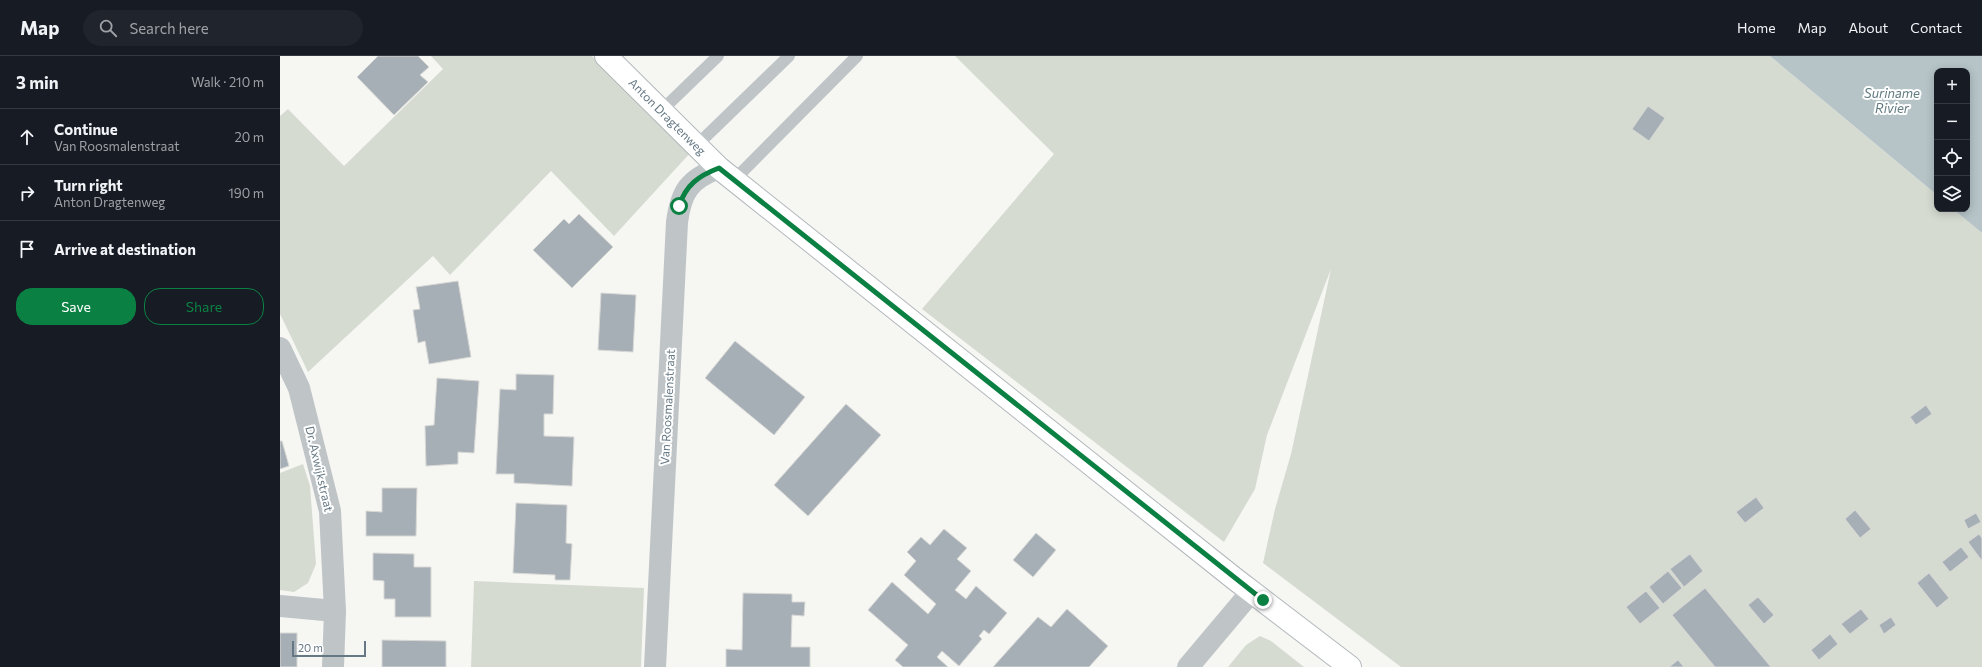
<!DOCTYPE html>
<html lang="en">
<head>
<meta charset="utf-8">
<style>
	body { margin:0; font-family:Commissioner,sans-serif; background:#20242c; color:#f1f3f6 }
	.controls { position:absolute; right:12px; top:12px; display:grid; overflow:hidden; border-radius:8px; box-shadow:0 2px 10px #0003 }
	.controls button { width:36px; height:36px; display:grid; place-items:center; padding:0; border:0; border-bottom:1px solid #363941; background:#171b24; color:#f1f3f6; font:20px sans-serif }
	.scale { position:absolute; left:12px; bottom:10px; width:74px; box-sizing:border-box; padding-left:4px; border:2px solid #657884; border-top:0; font-size:11px; line-height:14px; white-space:nowrap; color:#657884; -webkit-text-stroke:3px #fff; paint-order:stroke }
	.stop { position:absolute; width:12px; height:12px; margin:-9px; border:3px solid #0b8043; border-radius:50%; background:#fff }
	.stop.end { background:#0b8043; border-color:#fff; box-shadow:0 1px 4px #0008 }
	.list { margin:0; padding:0; list-style:none }
	h2 { display:flex; justify-content:space-between; align-items:center; height:52px; margin:0; padding:0 16px; font-size:17px }
	h2 small { font-size:13px; font-weight:400; color:#9ea1a6 }
	.list li { display:grid; grid-template-columns:26px 1fr auto; gap:12px; align-items:center; box-sizing:border-box; height:56px; padding:0 16px; border-top:1px solid #363941 }
	.list b { display:block; font-size:15px; white-space:nowrap }
	.list p { margin:0; font-size:13px; white-space:nowrap; color:#9ea1a6 }
	.list em { font-size:13px; font-style:normal; color:#9ea1a6 }
	.actions { display:flex; gap:8px; padding:12px 16px }
	.actions a { flex:1; padding:9px 0; border:1px solid #0b8043; border-radius:16px; text-align:center; font-size:14px; color:#0b8043 }
	.actions .main { background:#0b8043; color:#fff }
	.icon { flex:none; width:22px; height:22px; fill:none; stroke:currentColor; stroke-width:2; stroke-linecap:round; stroke-linejoin:round }
	.map { position:relative; flex:none; width:1702px; height:611px; overflow:hidden }
	header { display:flex; align-items:center; gap:24px; box-sizing:border-box; height:56px; padding:0 20px; background:#171b24; border-bottom:1px solid #363941 }
	header strong { font-size:19px }
	nav { display:flex; gap:22px; margin-inline-start:auto; font-size:14px }
	.search { width:280px; height:36px; background:#20242c; display:flex; align-items:center; gap:10px; box-sizing:border-box; padding:0 14px; border-radius:22px; color:#9ea1a6; font-size:15px }
	main { display:flex }
	aside { flex:1; background:#171b24 }
	.map>svg:first-child { display:block }
	.green { fill:#d6dbd2 }
	.water { fill:#b6c4c7 }
	.building { fill:#a6afb5; stroke:#d8d8d6 }
	.lines { fill:none; stroke-linecap:round; stroke-linejoin:round }
	.secondary-casing { stroke:#b2b8bc; stroke-width:24 }
	.service { stroke:#bfc4c7; stroke-width:12 }
	.minor { stroke:#bfc4c7; stroke-width:22 }
	.secondary { stroke:#fff; stroke-width:22 }
	.route { stroke:#0b8043; stroke-width:5 }
	.labels { text-anchor:middle; stroke-width:4; stroke-linejoin:round; paint-order:stroke }
	.street-label { font-size:12px; fill:#657884; stroke:#fff }
	.water-label { font-size:13px; font-style:italic; fill:#617a80; stroke:#fff }
</style>
</head>
<body>
<header>
<strong>Map</strong>
<div class="search"><svg class="icon" aria-label="search" viewBox="0 0 24 24"><circle cx="10" cy="10" r="6"/><path d="M15 15l6 6"/></svg>Search here</div>
<nav><a>Home</a><a>Map</a><a>About</a><a>Contact</a></nav>
</header>
<main>
<aside>
<h2>3 min<small>Walk · 210 m</small></h2>
<ul class="list">
<li><svg class="icon" aria-label="ahead" viewBox="0 0 24 24"><path d="M12 20V5M6 11l6-6 6 6"/></svg><div><b>Continue</b><p>Van Roosmalenstraat</p></div><em>20 m</em></li>
<li><svg class="icon" aria-label="right" viewBox="0 0 24 24"><path d="M7 20v-9h11M14 6l5 5-5 5"/></svg><div><b>Turn right</b><p>Anton Dragtenweg</p></div><em>190 m</em></li>
<li><svg class="icon" aria-label="arrive" viewBox="0 0 24 24"><path d="M6 21V4h12l-3 4 3 4H6"/></svg><div><b>Arrive at destination</b></div></li>
</ul>
<div class="actions"><a class="main">Save</a><a>Share</a></div>
</aside>
<div class="map">
<svg width="1702" height="611" viewBox="0 0 1702 611">
	<rect width="100%" height="100%" fill="#f6f6f3"/>
	<g class="green">
		<polygon points="151,0 312,0 412,95 334,180 271,115 170,219 153,200 28,316 0,258 0,60 8,53 64,110 163,13"/>
		<polygon points="675,0 1490,0 1657,139 1657,153 1673,153 1702,177 1702,611 1121,611 983,507 995,453 1011,398 1051,213 987,379 975,433 944,486 642,253 774,98"/>
		<polygon points="23,408 30,430 36,508 28,527 14,536 0,534 0,417"/>
		<polygon points="194,525 364,532 361,611 191,611"/>
		<polygon points="980,580 991,585 1024,611 948,611 966,589"/>
	</g>
	<polygon class="water" points="1490,0 1702,0 1702,177 1673,153 1687,153 1687,15 1657,15 1657,139"/>
	<g class="building">
		<polygon points="98,0 138,0 149,11 140,19 148,26 114,59 77,21"/>
		<polygon points="1368,50 1385,62 1369,85 1352,73"/>
		<polygon points="299,158 333,191 292,232 253,194 284,163 289,168"/>
		<polygon points="178,225 191,301 149,308 145,285 138,287 133,254 140,253 136,231"/>
		<polygon points="321,237 356,239 353,296 318,294"/>
		<polygon points="455,285 525,341 494,379 425,322"/>
		<polygon points="236,318 274,319 273,358 264,358 264,380 294,381 292,430 234,427 234,418 216,418 220,333 236,334"/>
		<polygon points="157,322 199,325 194,397 178,396 178,408 146,410 145,370 154,369"/>
		<polygon points="566,348 601,379 528,460 494,429"/>
		<polygon points="1646,349 1652,358 1636,369 1630,361"/>
		<polygon points="0,385 2,385 9,410 0,413"/>
		<polygon points="102,432 137,432 136,480 86,480 86,455 102,456"/>
		<polygon points="1476,441 1484,452 1465,467 1456,456"/>
		<polygon points="236,447 287,449 286,487 292,488 290,524 275,524 275,519 233,517"/>
		<polygon points="1575,454 1591,473 1580,482 1565,463"/>
		<polygon points="1696,457 1701,466 1688,473 1684,464"/>
		<polygon points="664,473 687,492 677,503 691,515 675,534 686,543 696,530 727,557 709,578 704,574 699,580 702,583 679,610 662,595 657,601 668,611 623,611 615,604 628,589 588,554 612,526 648,558 656,548 624,519 636,505 627,496 641,481 650,489"/>
		<polygon points="756,477 776,494 753,521 733,504"/>
		<polygon points="1699,478 1702,482 1702,505 1688,486"/>
		<polygon points="1681,491 1689,501 1670,516 1662,506"/>
		<polygon points="93,497 134,498 134,511 151,511 151,561 115,561 115,543 104,543 104,525 93,524"/>
		<polygon points="1410,498 1423,515 1404,531 1390,513"/>
		<polygon points="1388,515 1402,532 1383,548 1369,531"/>
		<polygon points="1649,517 1669,542 1657,552 1637,527"/>
		<polygon points="1425,532 1491,611 1435,611 1392,559"/>
		<polygon points="1366,535 1380,552 1360,568 1346,551"/>
		<polygon points="463,537 512,538 512,546 525,546 524,560 512,559 511,591 530,591 530,611 446,611 446,593 462,594"/>
		<polygon points="1478,541 1494,559 1484,568 1468,549"/>
		<polygon points="787,553 828,590 809,611 713,611 758,561 771,571"/>
		<polygon points="1581,553 1589,563 1570,578 1561,568"/>
		<polygon points="1611,561 1616,569 1604,578 1599,569"/>
		<rect x="0" y="577" width="17" height="34"/>
		<polygon points="1550,578 1558,588 1539,604 1531,594"/>
		<polygon points="102,584 166,585 166,611 102,611"/>
		<polygon points="1398,604 1404,611 1389,611"/>
	</g>
	<g class="lines">
		<g class="secondary-casing">
			<polyline id="secondary" points="326,0 439,112 955,523 1070,611"/>
		</g>
		<g class="service">
			<polyline points="381,55 438,0"/>
			<polyline points="416,90 509,0"/>
			<polyline points="454,124 577,0"/>
		</g>
		<g class="minor">
			<polyline points="0,292 19,332 50,455 55,555 53,611"/>
			<polyline points="0,550 55,555"/>
			<path d="M375,611L397,166C401,136 409,123 439,112"/>
			<polyline points="908,611 972,535"/>
		</g>
		<use href="#secondary" class="secondary"/>
	</g>
	<g class="lines">
		<path class="route" d="M399,150C406,129 418,120 439,112L983,544"/>
	</g>
	<g class="labels">
		<g class="street-label">
			<text transform="translate(387 61) rotate(45)" y="4">Anton Dragtenweg</text>
			<text transform="translate(388 351) rotate(-87)" y="4">Van Roosmalenstraat</text>
			<text transform="translate(39 413) rotate(77)" y="4">Dr. Axwijkstraat</text>
		</g>
		<g class="water-label">
			<text x="1612" y="42">Suriname<tspan x="1612" dy="15">Rivier</tspan></text>
		</g>
	</g>
</svg>
<div class="controls">
<button>+</button>
<button>−</button>
<button><svg class="icon" aria-label="locate" viewBox="0 0 24 24"><circle cx="12" cy="12" r="6"/><path d="M12 2v4M12 18v4M2 12h4M18 12h4"/></svg></button>
<button><svg class="icon" aria-label="layers" viewBox="0 0 24 24"><path d="M12 4l9 5-9 5-9-5zM3 14l9 5 9-5"/></svg></button>
</div>
<div class="scale">20 m</div>
<div class="stop" style="left:399px;top:150px"></div>
<div class="stop end" style="left:983px;top:544px"></div>
</div>
</main>
</body>
</html>
